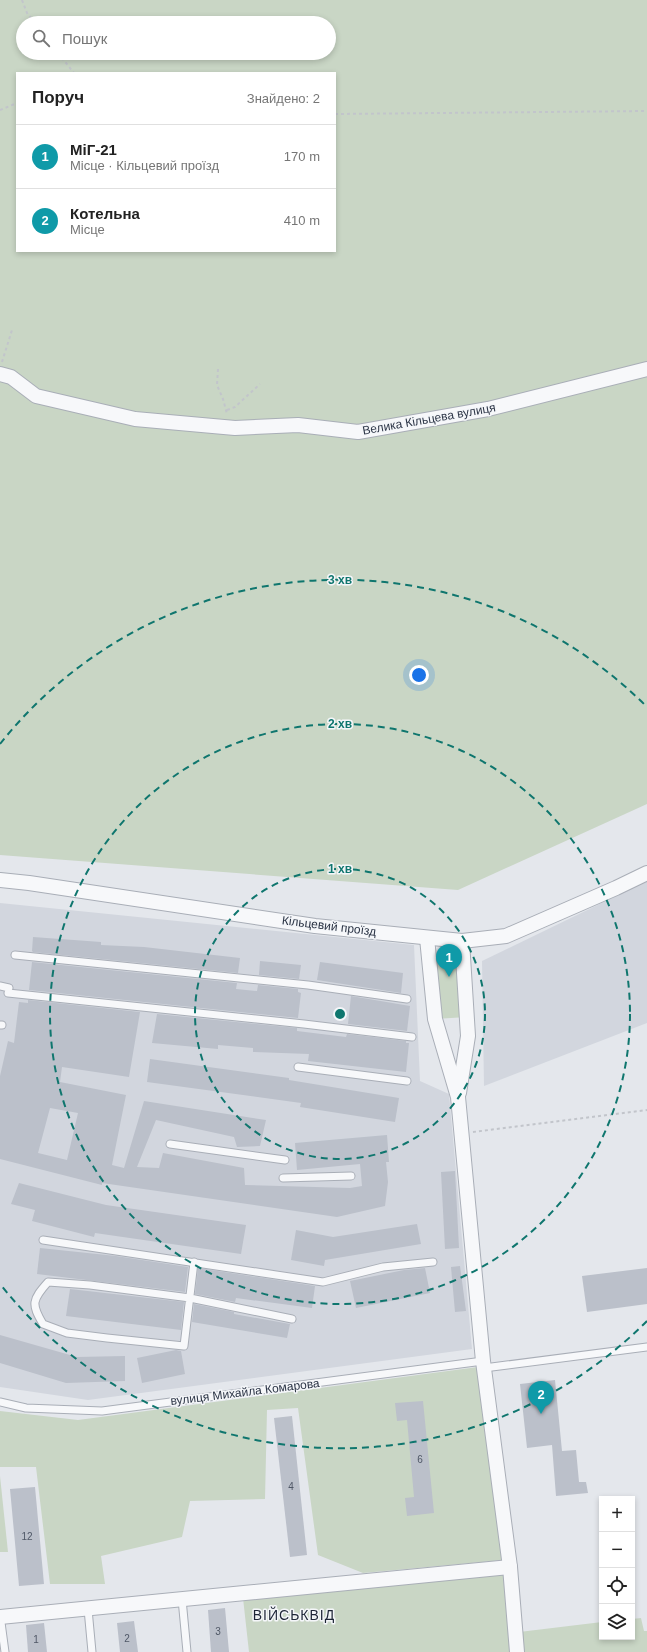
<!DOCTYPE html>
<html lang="uk">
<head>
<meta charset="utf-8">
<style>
	body { margin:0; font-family:Arial,sans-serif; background:#f2f2f2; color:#222 }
	.controls { position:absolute; right:12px; bottom:12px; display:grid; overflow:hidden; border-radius:0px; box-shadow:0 2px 6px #0003 }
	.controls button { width:36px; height:36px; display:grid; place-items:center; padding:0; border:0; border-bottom:1px solid #e0e0e0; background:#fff; color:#222; font:20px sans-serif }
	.you { position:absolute; left:419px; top:675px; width:14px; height:14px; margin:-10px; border:3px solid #fff; border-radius:50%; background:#1a73e8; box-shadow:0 0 0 6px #1a73e833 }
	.badge { display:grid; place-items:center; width:26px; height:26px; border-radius:50%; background:#0b8043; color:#fff; font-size:13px; font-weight:700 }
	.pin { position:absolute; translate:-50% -33px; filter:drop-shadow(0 1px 2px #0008) }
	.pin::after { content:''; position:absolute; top:21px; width:14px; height:12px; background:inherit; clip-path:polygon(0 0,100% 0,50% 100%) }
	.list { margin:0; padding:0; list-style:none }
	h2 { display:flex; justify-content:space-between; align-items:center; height:52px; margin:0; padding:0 16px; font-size:17px }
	h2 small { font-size:13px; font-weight:400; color:#767676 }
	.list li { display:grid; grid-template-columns:26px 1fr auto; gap:12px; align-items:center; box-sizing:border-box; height:64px; padding:0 16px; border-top:1px solid #e0e0e0 }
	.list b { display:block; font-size:15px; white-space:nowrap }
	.list p { margin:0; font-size:13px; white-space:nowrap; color:#767676 }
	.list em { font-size:13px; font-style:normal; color:#767676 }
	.icon { flex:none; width:22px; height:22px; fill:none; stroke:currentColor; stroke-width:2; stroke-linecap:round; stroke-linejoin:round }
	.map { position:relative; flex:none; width:647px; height:1652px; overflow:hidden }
	.search { position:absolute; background:#fff; box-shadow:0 2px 6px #0003; left:16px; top:16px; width:320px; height:44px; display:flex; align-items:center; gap:10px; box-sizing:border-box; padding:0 14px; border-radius:22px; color:#767676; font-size:15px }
	.panel { position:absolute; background:#fff; box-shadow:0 2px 6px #0003; left:16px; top:72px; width:320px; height:180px; border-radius:0px }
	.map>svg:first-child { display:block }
	.built { fill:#d2d6de }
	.green { fill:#c9d6c5; fill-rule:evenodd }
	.building { fill:#bbc0ca; fill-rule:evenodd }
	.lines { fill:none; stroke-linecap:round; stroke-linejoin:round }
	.service-casing { stroke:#a9aeb7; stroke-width:9 }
	.minor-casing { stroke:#a9aeb7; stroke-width:16 }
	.path { stroke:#c2c5cb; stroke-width:2; stroke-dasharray:3 3; stroke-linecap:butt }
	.service { stroke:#f7f8fa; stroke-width:7 }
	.minor { stroke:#f7f8fa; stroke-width:14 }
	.ring { fill:none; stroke:#0f766e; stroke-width:2; stroke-dasharray:7 5 }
	.labels { text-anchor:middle; stroke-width:3; stroke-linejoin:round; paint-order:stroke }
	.number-label { font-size:10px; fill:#4f5766 }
	.street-label { font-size:12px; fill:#2b3445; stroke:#f4f6f9 }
	.quarter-label { font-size:14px; letter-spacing:1px; fill:#1d2536; stroke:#f4f6f9 }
	.centre { fill:#0f766e; stroke:#f4f6f9; stroke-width:2 }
	.ring-label { font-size:12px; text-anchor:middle; font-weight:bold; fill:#0f766e; stroke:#f4f6f9; stroke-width:3; stroke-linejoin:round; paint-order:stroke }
</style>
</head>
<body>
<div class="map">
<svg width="647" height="1652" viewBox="0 0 647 1652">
	<rect width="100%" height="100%" fill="#e4e7ec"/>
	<g class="built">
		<polygon points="647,881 647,1023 484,1086 482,961"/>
		<polygon points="0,903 414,945 420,1081 449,1094 472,1349 88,1400 0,1387"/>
	</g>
	<g class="green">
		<path d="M0,0H647V804L458,890L0,855ZM23,23H329V53H23ZM17,73H335V251H17Z"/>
		<polygon points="445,945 463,964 467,1017 435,1019 429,963"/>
		<polygon points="478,1367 504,1560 363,1573 318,1555 298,1408 267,1410 265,1499 190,1501 182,1537 101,1556 105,1584 50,1584 36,1467 0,1467 0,1411 78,1420"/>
		<polygon points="0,1476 8,1552 0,1552"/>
		<polygon points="504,1571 511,1633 602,1622 602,1637 632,1637 632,1619 641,1618 644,1631 647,1631 647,1652 249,1652 243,1598"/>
	</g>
	<g class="building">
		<polygon points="33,937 101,942 101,945 144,947 240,958 238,973 33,952 32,951"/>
		<polygon points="260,961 301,965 299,979 259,975"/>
		<polygon points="32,962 237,983 236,989 257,991 258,985 298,989 298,992 301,993 298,1018 29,990"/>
		<polygon points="320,962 403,973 401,993 317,980"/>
		<polygon points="351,996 410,1006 407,1031 348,1024"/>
		<path d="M28,1000L140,1012L129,1077L62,1067L60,1082L126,1095L112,1165L124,1168L144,1101L266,1120L260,1146L237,1147L234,1137L156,1120L137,1167L159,1168L163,1153L244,1168L245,1185L350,1188L362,1186L360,1164L297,1170L295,1143L387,1135L389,1162H386L388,1182L385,1206L337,1217L102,1183V1185L0,1159V1076L8,1041L14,1043L19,1002L28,1003ZM50,1108L78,1113L67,1160L38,1153Z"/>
		<polygon points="157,1014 297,1028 297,1031 346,1037 347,1034 406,1041 406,1043 409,1043 406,1072 308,1061 309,1054 253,1052 253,1048 218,1045 218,1049 152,1043"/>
		<polygon points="150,1059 289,1078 289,1080 399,1098 395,1122 300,1107 301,1103 147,1082"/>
		<polygon points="455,1171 459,1248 445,1249 441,1172"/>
		<polygon points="19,1183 106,1205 246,1225 241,1254 95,1233 94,1237 32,1221 35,1210 11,1204"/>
		<polygon points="417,1224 421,1244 325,1260 324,1266 291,1260 296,1230 333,1237"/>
		<polygon points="40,1248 116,1256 188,1267 185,1292 37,1274"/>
		<polygon points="460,1266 466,1311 455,1312 451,1267"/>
		<polygon points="198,1268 315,1286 312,1308 236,1298 235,1302 195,1294"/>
		<polygon points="425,1268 430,1293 356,1308 350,1281 404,1270"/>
		<polygon points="647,1268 647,1304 587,1312 582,1276"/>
		<polygon points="70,1289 184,1302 181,1330 66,1316"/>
		<polygon points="194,1304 234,1312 234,1314 290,1324 287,1338 192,1322"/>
		<polygon points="0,1335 77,1357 125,1356 125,1381 66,1383 0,1363"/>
		<polygon points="176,1350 181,1351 185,1374 142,1383 137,1358"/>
		<polygon points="555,1380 562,1451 576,1450 579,1482 586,1482 588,1493 556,1496 552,1445 527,1448 520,1384"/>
		<polygon points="423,1401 434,1513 407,1516 405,1498 414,1497 407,1420 397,1421 395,1403"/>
		<polygon points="292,1416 307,1555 290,1557 274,1418"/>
		<polygon points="35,1487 44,1584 19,1586 10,1489"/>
		<polygon points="225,1608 229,1652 211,1652 208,1610"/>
		<polygon points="134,1621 138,1652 120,1652 117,1623"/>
		<polygon points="44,1623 47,1652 28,1652 26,1625"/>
	</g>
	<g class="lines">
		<g class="service-casing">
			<g id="service">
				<polyline points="15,955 308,985 407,999"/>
				<polyline points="0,986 9,988"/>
				<polyline points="8,993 304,1024 412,1037"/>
				<polyline points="0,1025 2,1025"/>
				<polyline points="298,1067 407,1081"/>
				<polyline points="170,1144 285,1160"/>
				<polyline points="283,1178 351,1176"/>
				<polyline points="43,1240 323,1282 383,1267 433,1262"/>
				<path d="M194,1262L184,1346L107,1338L67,1333L43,1324C31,1304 32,1300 48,1282L90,1285L190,1298L292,1319"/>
				<polyline points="484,1368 647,1347"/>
				<polyline points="0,1402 26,1408 102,1411 483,1361"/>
				<polyline points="182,1599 187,1652"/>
				<polyline points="88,1609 92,1652"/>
				<polyline points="0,1615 5,1652"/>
			</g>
		</g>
		<g class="minor-casing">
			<g id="minor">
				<polyline points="0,374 11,377 36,396 135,419 235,428 298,425 358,432 488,409 647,369"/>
				<polyline points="0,880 29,883 315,926 462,941 506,936 616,888 647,873"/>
				<polyline points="427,938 435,1019 458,1097 483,1361 510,1567 517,1652"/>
				<polyline points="459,1093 468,1036 462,941"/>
				<polyline points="0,1617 510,1567"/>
			</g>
		</g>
		<g class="path">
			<polyline points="22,0 27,13 35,23"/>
			<polyline points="58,53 74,73"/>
			<polyline points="0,110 17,103"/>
			<polyline points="335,114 647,111"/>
			<polyline points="2,362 12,330"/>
			<polyline points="218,369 217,385 223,399 227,414"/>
			<polyline points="227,410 235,407 260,384"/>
			<polyline points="473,1132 647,1110"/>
		</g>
		<use href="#service" class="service"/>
		<use href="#minor" class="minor"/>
	</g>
	<g class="ring">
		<circle cx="340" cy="1014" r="145"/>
		<circle cx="340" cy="1014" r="290"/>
		<path d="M647 1321A434 434 0 0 1 0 1284M0 744A434 434 0 0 1 647 707"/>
	</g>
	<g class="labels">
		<g class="number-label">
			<text x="420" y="1463">6</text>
			<text x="291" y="1490">4</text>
			<text x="27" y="1540">12</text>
			<text x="218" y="1635">3</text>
			<text x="127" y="1642">2</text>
			<text x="36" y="1643">1</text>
		</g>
		<g class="street-label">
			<text transform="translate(429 419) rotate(-10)" y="4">Велика Кільцева вулиця</text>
			<text transform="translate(329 926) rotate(7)" y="4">Кільцевий проїзд</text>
			<text transform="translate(245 1392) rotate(-7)" y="4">вулиця Михайла Комарова</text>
		</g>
		<g class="quarter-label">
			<text x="294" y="1620">ВІЙСЬКВІД</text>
		</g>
	</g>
	<circle cx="340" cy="1014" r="6" class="centre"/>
	<g class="ring-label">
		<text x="340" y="584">3 хв</text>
		<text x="340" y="728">2 хв</text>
		<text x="340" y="873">1 хв</text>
	</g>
</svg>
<div class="controls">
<button>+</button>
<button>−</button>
<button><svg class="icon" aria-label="locate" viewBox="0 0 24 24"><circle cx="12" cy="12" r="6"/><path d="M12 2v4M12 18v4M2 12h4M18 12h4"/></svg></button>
<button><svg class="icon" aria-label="layers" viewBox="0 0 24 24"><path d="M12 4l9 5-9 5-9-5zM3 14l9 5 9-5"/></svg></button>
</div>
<div class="you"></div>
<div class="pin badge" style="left:449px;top:977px;background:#0f9aa8">1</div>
<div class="pin badge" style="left:541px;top:1414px;background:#0f9aa8">2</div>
<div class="search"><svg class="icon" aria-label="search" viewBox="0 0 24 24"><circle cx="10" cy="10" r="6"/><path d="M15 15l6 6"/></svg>Пошук</div>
<section class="panel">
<h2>Поруч<small>Знайдено: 2</small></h2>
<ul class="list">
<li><span class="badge" style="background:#0f9aa8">1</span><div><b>МіГ-21</b><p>Місце · Кільцевий проїзд</p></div><em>170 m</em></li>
<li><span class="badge" style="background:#0f9aa8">2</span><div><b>Котельна</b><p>Місце</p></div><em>410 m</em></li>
</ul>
</section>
</div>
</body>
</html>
